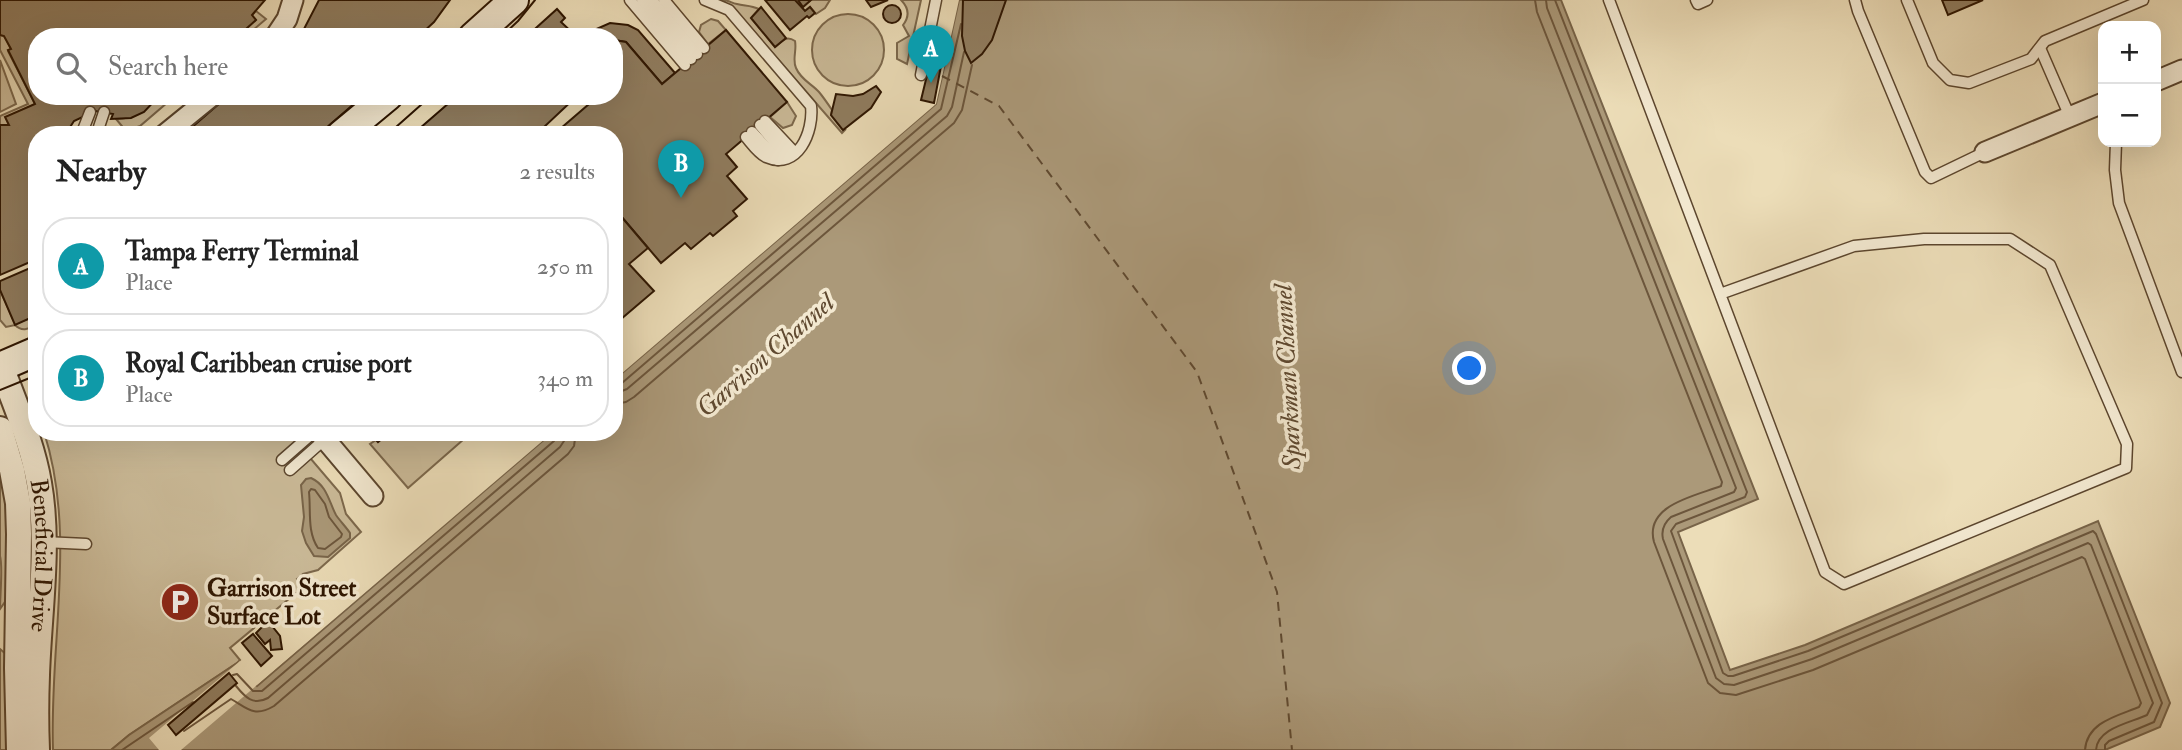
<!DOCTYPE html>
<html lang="en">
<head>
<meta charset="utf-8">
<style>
	body { margin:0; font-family:"IM FELL Double Pica",serif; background:#f2f2f2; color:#222 }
	.controls { position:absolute; right:21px; top:21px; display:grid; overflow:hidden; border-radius:14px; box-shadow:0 7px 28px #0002 }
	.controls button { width:63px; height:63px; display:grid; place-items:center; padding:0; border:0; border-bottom:2px solid #e0e0e0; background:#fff; color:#222; font:35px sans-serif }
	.you { position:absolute; left:1470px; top:369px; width:24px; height:24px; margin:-18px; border:5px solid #fff; border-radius:50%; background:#1a73e8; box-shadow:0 0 0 10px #1a73e833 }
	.badge { display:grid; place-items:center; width:46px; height:46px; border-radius:50%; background:#8f2418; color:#fff; font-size:23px; font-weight:700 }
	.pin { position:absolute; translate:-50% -58px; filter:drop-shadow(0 2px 4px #0008) }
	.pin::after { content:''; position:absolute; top:37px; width:24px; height:21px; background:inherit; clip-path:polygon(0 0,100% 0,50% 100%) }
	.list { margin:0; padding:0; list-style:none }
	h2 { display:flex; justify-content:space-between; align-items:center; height:91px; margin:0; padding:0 28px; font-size:30px }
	h2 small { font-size:23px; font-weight:400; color:#767676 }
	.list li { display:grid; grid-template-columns:46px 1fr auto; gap:21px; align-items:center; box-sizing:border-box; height:98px; margin:0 14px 14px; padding:0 14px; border:2px solid #e0e0e0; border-radius:28px }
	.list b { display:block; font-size:26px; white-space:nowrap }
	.list p { margin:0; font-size:23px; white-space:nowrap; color:#767676 }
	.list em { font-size:23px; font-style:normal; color:#767676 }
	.icon { flex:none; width:38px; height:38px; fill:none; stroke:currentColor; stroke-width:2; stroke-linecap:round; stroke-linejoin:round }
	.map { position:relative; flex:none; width:2182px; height:750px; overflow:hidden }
	.search { position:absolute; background:#fff; box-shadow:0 7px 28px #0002; left:28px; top:28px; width:595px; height:77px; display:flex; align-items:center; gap:18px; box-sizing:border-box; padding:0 24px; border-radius:28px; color:#767676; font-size:26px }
	.panel { position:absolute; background:#fff; box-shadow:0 7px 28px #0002; left:28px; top:126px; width:595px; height:315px; border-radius:28px }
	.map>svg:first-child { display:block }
	.green { fill:#cbbb99; stroke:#7c684c; stroke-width:2 }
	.water { fill:#ab9979; stroke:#786449; stroke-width:2 }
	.pier { fill:#ecddb8 }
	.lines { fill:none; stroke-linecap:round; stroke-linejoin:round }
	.shore { stroke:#6c563c; stroke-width:2 }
	.ferry { stroke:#5f4930; stroke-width:2; stroke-dasharray:9 7; stroke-linecap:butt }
	.building { fill:#907d60; stroke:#2c1400; stroke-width:2 }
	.service-casing { stroke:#5c462e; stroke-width:13 }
	.minor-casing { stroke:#5c462e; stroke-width:23 }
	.tertiary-casing { stroke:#5c462e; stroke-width:28 }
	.secondary-casing { stroke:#2c1400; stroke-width:32 }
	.service { stroke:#f3e9d1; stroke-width:10 }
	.minor { stroke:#f3e9d1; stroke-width:19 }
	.tertiary { stroke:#f3e9d1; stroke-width:24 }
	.secondary { stroke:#f3e9d1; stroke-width:28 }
	.tram { stroke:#2c1400; stroke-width:2 }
	.labels { text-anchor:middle; stroke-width:7; stroke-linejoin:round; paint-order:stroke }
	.street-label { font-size:24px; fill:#2c1400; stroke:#f3e9d1 }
	.poi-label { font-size:24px; font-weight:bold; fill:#2c1400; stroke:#f3e9d1; text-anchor:start }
	.water-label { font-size:26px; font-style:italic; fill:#5f4930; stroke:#f3e9d1 }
</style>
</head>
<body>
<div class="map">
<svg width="2182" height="750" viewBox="0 0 2182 750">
	<rect width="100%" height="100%" fill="#ecddb8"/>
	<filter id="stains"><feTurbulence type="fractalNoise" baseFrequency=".00286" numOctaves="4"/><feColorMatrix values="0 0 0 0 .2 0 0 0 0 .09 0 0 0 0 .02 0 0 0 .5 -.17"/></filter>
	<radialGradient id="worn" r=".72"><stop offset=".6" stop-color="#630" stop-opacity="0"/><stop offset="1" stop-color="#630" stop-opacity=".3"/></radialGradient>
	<g class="green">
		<path d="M722,0C729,0 731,3 737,4C745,6 751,5 759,9L751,18L775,47C782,41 786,35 795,41C797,51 792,59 796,68C801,80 812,84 819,92C824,98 828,104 832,110L831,115L842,129L845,130L842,133L737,12Z"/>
		<polygon points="795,0 803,7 811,0 830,0 825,8 816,14 810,7 805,11"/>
		<path d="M901,0H921L907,64L897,59V43L909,36L903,25C910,16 909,8 901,0Z"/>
		<polygon points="256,11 266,19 245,37 237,37 256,20 252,15"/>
		<circle cx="848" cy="50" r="36"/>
		<polygon points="711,19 718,21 726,30 708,44 699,32 701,25"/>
		<polygon points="0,35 4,36 11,49 8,51 35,104 6,118 9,125 0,125 0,116 28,104 0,50"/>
		<polygon points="0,60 16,104 0,112"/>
		<path d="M159,96H175L140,126L126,131L116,119C136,119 146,110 159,96Z"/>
		<polygon points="787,102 796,116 792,125 783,128 770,117"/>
		<path d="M0,290L15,324L37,315V325C28,329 22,332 15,325L6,327L0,320Z"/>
		<path d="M44,432H288L340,493L346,514L361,532L318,570L303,574L297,579L302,588L230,648L240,660L237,663L129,735L111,750H53C49,644 77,535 44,432Z"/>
		<polygon points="385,432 472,432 408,488 370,444 376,440 378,442 385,436"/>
		<path d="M0,464L7,495V599L0,609C0,596 3,566 0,556Z"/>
		<polygon points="0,649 8,656 9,750 0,750"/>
	</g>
	<g class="water">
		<polygon points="959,0 1561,0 1758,499 1678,532 1730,670 1805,645 2098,521 2170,703 2160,727 2105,750 111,750 129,735 237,663 257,686 553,432 614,432 614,380 936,104"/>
		<path d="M311,478C327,485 329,502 336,515C340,521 346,527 350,533V538L328,557L314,556L306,543L302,531L304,517L301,485L306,479Z"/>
	</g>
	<g class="pier">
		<polygon points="955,0 959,0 936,104 614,380 614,375 933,102"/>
		<polygon points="548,432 553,432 181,750 159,750 149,738 240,661 257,681"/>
	</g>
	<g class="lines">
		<g class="shore">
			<path d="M1535,0L1537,12L1722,482L1721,486C1695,496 1644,505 1654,542L1708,683L1720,693L1736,695L1813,670L2082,557L2085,559L2141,703L2139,707C2117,716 2087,722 2085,750"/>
			<path d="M1546,0L1547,8L1736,488L1734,492L1671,517C1664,523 1661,530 1663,539L1716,678L1724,684L1734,685L1812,659L2088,543L2091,545L2153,703L2147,715C2130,723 2097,728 2096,750"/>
			<polyline points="1555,0 1747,492 1745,497 1676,524 1671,531 1723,673 1728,676 1733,676 1808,651 2093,531 2096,534 2162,703 2154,722 2109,741 2105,745 2105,750"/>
			<polyline points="614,385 622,383 941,109 961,24"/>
			<polyline points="614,394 627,389 947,116 952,107 964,52"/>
			<polyline points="614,404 626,402 634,397 954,123 962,110 972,65"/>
			<path d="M311,489L315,490L325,504L329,517L342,534L341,537L325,549L318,548C307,532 311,511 309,492Z"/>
			<polyline points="233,675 237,674 253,691 262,691 554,441 557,432"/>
			<path d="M236,686C245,697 253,706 268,698L560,447L564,441L566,432"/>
			<path d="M184,731L231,699C247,708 254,718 274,706L568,454L574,446L576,432"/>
			<polyline points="122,750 193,702"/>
		</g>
		<polyline class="ferry" points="942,76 999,106 1197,372 1277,592 1292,750"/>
	</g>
	<g class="building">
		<polygon points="0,0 265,0 252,15 256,20 237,37 37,37 37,96 159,96 144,112 131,118 111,119 113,114 95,111 74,121 65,135 37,135 37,259 0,275 0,125 9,125 5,117 35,104 8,50 11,49 4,36 0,35"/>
		<polygon points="319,0 450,0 434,22 421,34 422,37 297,37 303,31"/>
		<polygon points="765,0 795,0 805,11 810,7 815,13 809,18 807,16 790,30"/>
		<polygon points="798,0 811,0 803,7"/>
		<polygon points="866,0 888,0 871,7"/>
		<polygon points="963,0 1006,0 992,40 982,54 971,63 965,51 962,36"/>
		<polygon points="1942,0 1983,0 1948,15"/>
		<circle cx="892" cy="14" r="9"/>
		<polygon points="761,7 786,38 775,47 751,18"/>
		<polygon points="557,9 565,18 561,22 577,37 526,37"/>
		<polygon points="610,23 628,25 638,30 675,73 662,84 626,42 614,40 614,37 596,37 592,31"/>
		<polygon points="726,30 787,102 726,154 737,167 727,176 747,199 733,211 737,216 713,236 710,233 691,249 685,243 661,263 614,208 614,135 553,135 589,104 589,96 614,96 614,40 626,42 662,84"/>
		<polygon points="930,63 941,66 934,103 921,100"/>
		<polygon points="876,86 881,92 871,108 843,130 831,115 836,94 853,96 863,94"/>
		<polygon points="228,96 363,96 318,135 183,135"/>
		<polygon points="457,96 577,96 544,127 551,135 412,135"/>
		<polygon points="614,208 648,248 629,264 654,291 614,325"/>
		<polygon points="37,265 37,315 15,325 0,290 0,281"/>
		<polygon points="369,432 385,432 385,436 378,442"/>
		<polygon points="268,621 280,636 282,649 271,650 270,640 265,644 256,633"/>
		<polygon points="253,634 272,656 261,666 242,643"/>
		<polygon points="229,673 237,683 176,735 168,725"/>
	</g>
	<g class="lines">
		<g class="service-casing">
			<g id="service">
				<polyline points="630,0 685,65"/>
				<polyline points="642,0 691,59"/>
				<polyline points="652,0 697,54"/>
				<polyline points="664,0 704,48"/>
				<path d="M705,0L729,10L811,106C814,131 798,171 766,157C758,153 752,144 746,137"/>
				<polyline points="1609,0 1825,572 1844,584 2126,468 2127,444 2050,265 2010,239 1924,239 1854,246 1720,294"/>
				<polyline points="1696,0 1698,4 1707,0"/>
				<polyline points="1855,0 1858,11 1925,172 1931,178 1985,152"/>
				<polyline points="1907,0 1933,63 1950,80 1969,83 2031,59 2045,41 2143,0"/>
				<polyline points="2040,48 2070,117"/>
				<polyline points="921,75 936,0"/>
				<polyline points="104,112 99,127 105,135"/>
				<polyline points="765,121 795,153"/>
				<polyline points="760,125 787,158"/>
				<polyline points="752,132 778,160"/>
				<polyline points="81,135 90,112"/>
				<polyline points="2116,142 2115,170 2119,203 2182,372"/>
				<polyline points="282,460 314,432"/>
				<polyline points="290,470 325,439"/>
				<polyline points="44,542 86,544"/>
			</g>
		</g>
		<g class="minor-casing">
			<g id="minor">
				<polyline points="275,37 287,19 293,0"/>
				<polyline points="2156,81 2182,70"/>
				<polyline points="164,135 212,96"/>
				<polyline points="1985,152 2103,103"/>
				<polyline points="319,432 373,496"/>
			</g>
		</g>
		<g class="tertiary-casing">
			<g id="tertiary">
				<path id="s1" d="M1,366C15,405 32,442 39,483C50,546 39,612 37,675C36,700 36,725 37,750"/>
				<polyline points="0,429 12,470 18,503 19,534 17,668 19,750"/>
			</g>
		</g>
		<g class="secondary-casing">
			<g id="secondary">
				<polyline points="473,37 514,0"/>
				<polyline points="341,135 388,96"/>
				<polyline points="0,367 37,351"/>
			</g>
		</g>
		<use href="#service" class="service"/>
		<use href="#minor" class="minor"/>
		<use href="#tertiary" class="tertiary"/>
		<use href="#secondary" class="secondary"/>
		<g class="tram">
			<polyline points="501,37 518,21 535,0"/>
			<polyline points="387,135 431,96"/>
			<polyline points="0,390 37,375"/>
		</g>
	</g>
	<defs>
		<g id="parking-disc" transform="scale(2.0125)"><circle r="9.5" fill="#8f2418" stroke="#f3e9d1"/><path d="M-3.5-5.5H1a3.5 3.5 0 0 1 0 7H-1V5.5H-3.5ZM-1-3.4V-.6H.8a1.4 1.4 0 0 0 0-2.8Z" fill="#fff"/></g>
	</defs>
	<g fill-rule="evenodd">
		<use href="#parking-disc" x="180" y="602"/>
	</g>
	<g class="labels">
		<g class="street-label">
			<text dy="8" stroke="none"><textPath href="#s1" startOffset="196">Beneficial Drive</textPath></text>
		</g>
		<g class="poi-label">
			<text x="207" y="596">Garrison Street<tspan x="207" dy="28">Surface Lot</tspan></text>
		</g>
		<g class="water-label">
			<text transform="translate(765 355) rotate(-41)" y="9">Garrison Channel</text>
			<text transform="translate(1287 377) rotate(-93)" y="9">Sparkman Channel</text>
		</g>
	</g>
	<rect width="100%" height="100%" filter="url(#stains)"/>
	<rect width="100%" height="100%" fill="url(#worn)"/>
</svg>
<div class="controls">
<button>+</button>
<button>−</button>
</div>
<div class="you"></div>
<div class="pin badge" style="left:931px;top:83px;background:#0f9aa8">A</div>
<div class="pin badge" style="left:681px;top:198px;background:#0f9aa8">B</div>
<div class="search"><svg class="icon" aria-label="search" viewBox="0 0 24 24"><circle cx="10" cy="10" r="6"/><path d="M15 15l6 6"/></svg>Search here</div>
<section class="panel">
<h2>Nearby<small>2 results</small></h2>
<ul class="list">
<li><span class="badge" style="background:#0f9aa8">A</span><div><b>Tampa Ferry Terminal</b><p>Place</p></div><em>250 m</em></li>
<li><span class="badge" style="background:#0f9aa8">B</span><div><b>Royal Caribbean cruise port</b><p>Place</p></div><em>340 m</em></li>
</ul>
</section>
</div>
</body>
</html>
